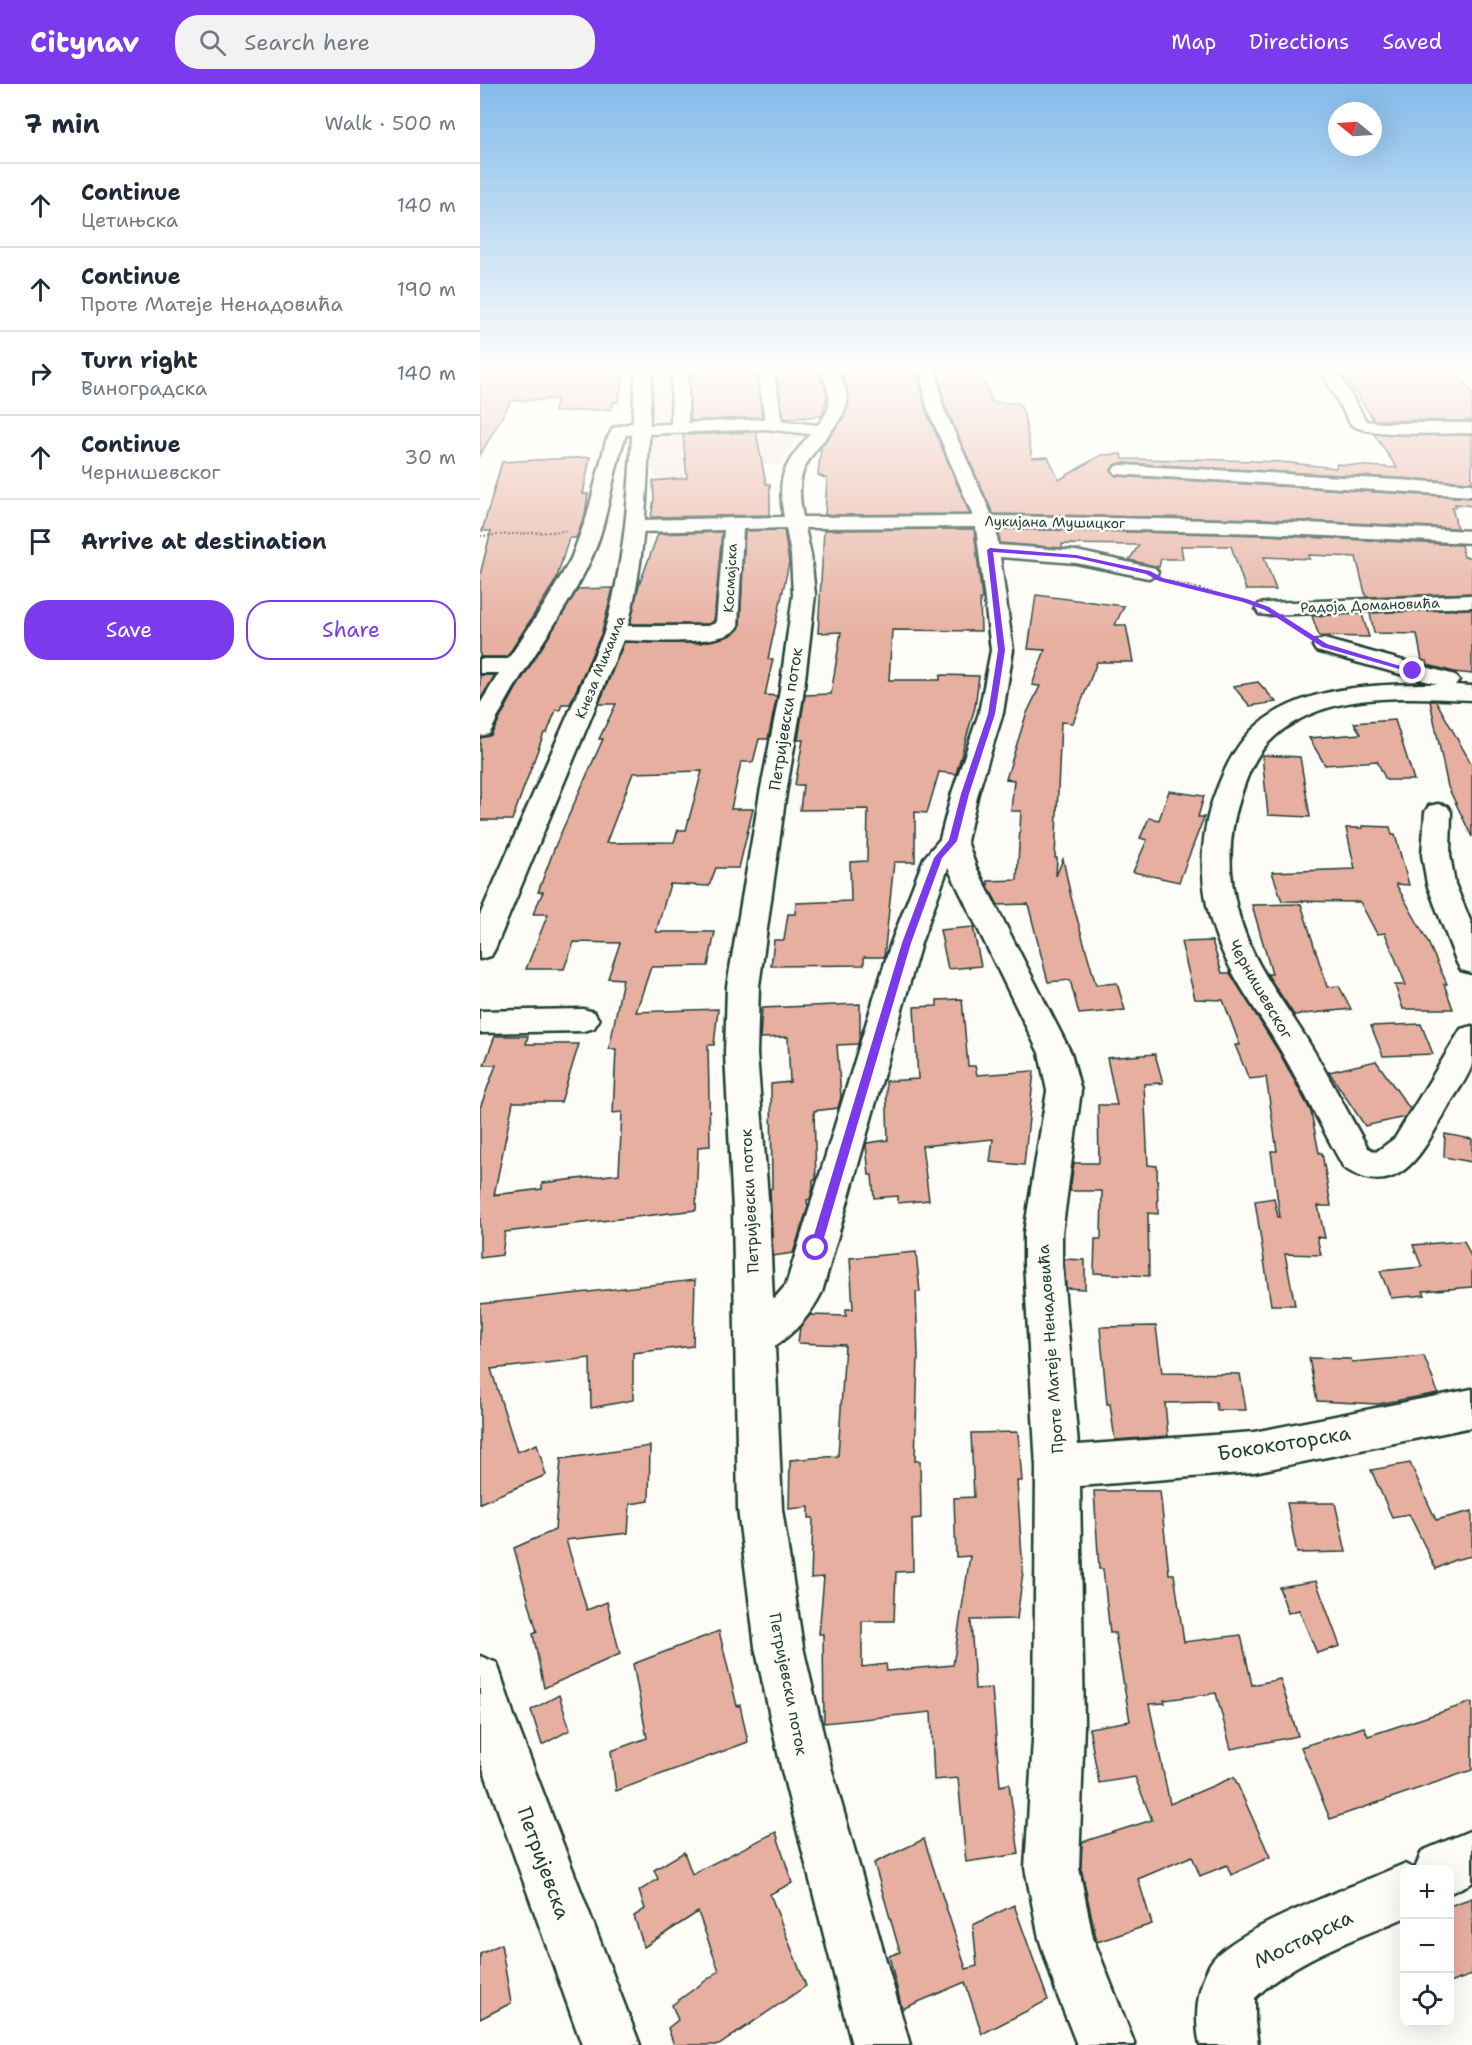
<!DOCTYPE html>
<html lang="en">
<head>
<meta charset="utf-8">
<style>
	body { margin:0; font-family:"Shantell Sans",sans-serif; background:#f2f2f3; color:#1f2937 }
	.controls { position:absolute; right:18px; bottom:18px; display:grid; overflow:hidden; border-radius:12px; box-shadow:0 6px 24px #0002 }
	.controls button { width:54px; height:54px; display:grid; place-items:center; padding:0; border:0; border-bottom:2px solid #e0e1e3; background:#fff; color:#1f2937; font:30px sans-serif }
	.compass { position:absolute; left:848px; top:18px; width:54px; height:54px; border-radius:50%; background:#fff; box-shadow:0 6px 24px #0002; rotate:288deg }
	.stop { position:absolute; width:18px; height:18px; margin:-14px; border:4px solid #7c3aed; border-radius:50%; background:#fff }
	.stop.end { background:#7c3aed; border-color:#fff; box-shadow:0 2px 6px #0008 }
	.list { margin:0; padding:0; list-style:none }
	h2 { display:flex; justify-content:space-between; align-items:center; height:78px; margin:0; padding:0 24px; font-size:26px }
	h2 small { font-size:20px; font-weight:400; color:#747a83 }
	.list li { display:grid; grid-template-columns:39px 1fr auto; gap:18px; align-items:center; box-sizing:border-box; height:84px; padding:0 24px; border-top:2px solid #e0e1e3 }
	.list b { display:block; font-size:22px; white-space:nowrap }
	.list p { margin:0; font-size:20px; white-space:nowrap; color:#747a83 }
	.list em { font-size:20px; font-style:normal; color:#747a83 }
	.actions { display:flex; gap:12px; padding:18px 24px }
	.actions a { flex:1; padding:14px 0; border:2px solid #7c3aed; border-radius:24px; text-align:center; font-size:21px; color:#7c3aed }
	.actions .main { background:#7c3aed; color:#fff }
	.icon { flex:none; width:33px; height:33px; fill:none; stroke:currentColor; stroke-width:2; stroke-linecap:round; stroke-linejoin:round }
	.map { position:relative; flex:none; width:992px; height:1961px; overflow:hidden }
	header { display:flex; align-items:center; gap:36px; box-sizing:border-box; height:84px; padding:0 30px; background:#7c3aed; color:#fff }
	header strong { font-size:28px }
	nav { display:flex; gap:33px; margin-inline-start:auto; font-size:21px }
	.search { width:420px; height:54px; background:#f2f2f3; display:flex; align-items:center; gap:15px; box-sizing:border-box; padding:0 21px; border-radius:24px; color:#747a83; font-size:22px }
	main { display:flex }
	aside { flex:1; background:#fff }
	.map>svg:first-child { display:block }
	.built { fill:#f6e5dd }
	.building { fill:#e7afa0; stroke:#1f3d34; stroke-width:1.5; fill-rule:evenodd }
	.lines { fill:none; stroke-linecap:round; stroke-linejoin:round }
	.minor-casing { stroke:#1f3d34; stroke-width:5 }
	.major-casing { stroke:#1f3d34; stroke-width:5 }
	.path { stroke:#1f3d34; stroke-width:2; stroke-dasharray:2 2; stroke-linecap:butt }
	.minor { fill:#fdfcf7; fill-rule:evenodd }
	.major { fill:#fdfcf7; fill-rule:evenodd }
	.route { fill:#7c3aed }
	.labels { text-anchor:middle; stroke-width:5; stroke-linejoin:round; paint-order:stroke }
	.far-street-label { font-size:14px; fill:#1f3d34; stroke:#fdfcf7 }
	.street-label { font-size:16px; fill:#1f3d34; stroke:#fdfcf7 }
	.near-street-label { font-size:20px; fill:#1f3d34; stroke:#fdfcf7 }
</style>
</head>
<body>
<header>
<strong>Citynav</strong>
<div class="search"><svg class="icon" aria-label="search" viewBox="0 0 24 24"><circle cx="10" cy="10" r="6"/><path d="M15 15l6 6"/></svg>Search here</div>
<nav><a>Map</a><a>Directions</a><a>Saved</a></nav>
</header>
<main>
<aside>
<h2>7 min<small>Walk · 500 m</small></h2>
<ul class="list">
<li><svg class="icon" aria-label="ahead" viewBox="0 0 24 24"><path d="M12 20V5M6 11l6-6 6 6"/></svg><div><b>Continue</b><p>Цетињска</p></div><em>140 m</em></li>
<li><svg class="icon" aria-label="ahead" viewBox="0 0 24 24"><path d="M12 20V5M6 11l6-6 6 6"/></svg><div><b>Continue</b><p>Проте Матеје Ненадовића</p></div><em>190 m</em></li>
<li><svg class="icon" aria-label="right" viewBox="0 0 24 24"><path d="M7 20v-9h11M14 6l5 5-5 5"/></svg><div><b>Turn right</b><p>Виноградска</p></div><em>140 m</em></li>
<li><svg class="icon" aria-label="ahead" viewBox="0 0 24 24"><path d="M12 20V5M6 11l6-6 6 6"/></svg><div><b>Continue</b><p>Чернишевског</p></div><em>30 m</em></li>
<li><svg class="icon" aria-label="arrive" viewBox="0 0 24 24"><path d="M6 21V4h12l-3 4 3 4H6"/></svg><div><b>Arrive at destination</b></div></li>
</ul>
<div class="actions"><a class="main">Save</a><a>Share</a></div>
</aside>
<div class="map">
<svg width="992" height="1961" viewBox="0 0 992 1961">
	<rect width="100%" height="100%" fill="#fdfcf7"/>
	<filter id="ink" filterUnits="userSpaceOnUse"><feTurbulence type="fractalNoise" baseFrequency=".0167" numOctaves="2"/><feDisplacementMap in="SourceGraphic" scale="12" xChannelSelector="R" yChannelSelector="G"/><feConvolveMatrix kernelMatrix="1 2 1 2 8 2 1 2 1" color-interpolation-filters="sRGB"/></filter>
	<g filter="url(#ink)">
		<polygon class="built" points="172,282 331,282 333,327 326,339 314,345 318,348 319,352 299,381 283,381 247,400 179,403 170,379"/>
		<g class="building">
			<polygon points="0,282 85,284 146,282 138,318 133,318 132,325 74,328 77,315 31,317 0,371"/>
			<polygon points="213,282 246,282 246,289 276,287 282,333 210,337 210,291 213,291"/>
			<polygon points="387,282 437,282 445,324 490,430 345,431 347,395 338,391 341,363 363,335 369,317 367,303 358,283"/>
			<polygon points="457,282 498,282 512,318 539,319 544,330 552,374 568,373 579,396 621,371 641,370 643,375 716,376 716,375 801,378 856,384 857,380 917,384 894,350 992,351 992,398 642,379 634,381 631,386 636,392 992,414 992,422 975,420 976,423 972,423 977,444 784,435 513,430 465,322"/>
			<polygon points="857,282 972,282 992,309 992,337 894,336"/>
			<polygon points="338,286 347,312 342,332 304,335 296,288"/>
			<polygon points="276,348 286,400 290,400 290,431 171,433 174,415 173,397 207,394 203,351"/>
			<polygon points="110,373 103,410 108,410 105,431 96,454 89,454 76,496 27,573 0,573 0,491 11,447 2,447 22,378"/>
			<polygon points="494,445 502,515 500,515 501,547 412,546 409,596 460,596 460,591 499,592 495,623 476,690 459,688 447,729 435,728 435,778 414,778 404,873 384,873 384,881 291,882 294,856 304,856 308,830 315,830 316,819 371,817 370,778 387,777 388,725 320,726 323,701 315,701 323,656 318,656 325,611 351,610 361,548 338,549 344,446"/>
			<polygon points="519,445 784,451 981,461 984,473 992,473 992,509 886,513 876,473 829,471 830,475 784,473 796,506 766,506 751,462 701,462 703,475 681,475 679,483 649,476 659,461 582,460 582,464 520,459"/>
			<path d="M304,446L309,479L288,575H293L285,611L297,612L288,655H279L273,678H261L251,725H273L259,784H236L229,802L190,800L176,848H235L228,882L171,883L156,928L238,925L234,961H228L230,1062L218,1063L216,1126L25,1148L22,1171L0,1174V1024L16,981H4L15,952H48L46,960H99L81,1018H33L14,1111L62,1105V1099L139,1090L142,1028L133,1029L136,965H129L143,895L128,894L140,859L94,858L84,885H46L68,830H53L63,808H58L76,760L123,655H119L136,620H119L144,558L220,559L251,551L260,543L265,447ZM222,687L206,746H198L194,758L126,759L153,689Z"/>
			<polygon points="242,448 234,537 228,540 150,540 158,504 178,450"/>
			<polygon points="133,504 122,548 90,620 82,620 80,626 76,626 67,649 64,649 32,736 0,736 0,654 11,651 37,603 98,505"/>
			<polygon points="556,511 644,522 635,541 646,541 653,578 617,578 593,639 581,638 575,774 577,774 576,792 583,775 591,813 616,901 637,899 645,926 599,930 590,896 568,898 548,820 518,821 508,802 508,797 537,796 541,727 531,727 534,696 526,695 546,631 560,602 552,601 565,566 548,565"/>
			<polygon points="992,525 992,590 974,588 948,581 947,577 942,577 937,550 894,549 890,529"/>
			<polygon points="882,530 889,553 839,552 832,532"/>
			<polygon points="0,591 15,591 0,616"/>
			<polygon points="778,598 796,618 770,622 753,602"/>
			<polygon points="950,617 956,617 992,681 992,753 968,703"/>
			<polygon points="915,636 934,696 906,696 897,677 845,681 829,654 881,650 874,639"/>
			<polygon points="782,671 820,673 830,733 788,731"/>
			<polygon points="689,707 724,712 718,733 724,733 699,798 653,788 667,756 660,754 669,734 679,736"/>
			<polygon points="882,742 910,743 912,751 915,751 929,801 916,800 947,856 967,900 964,900 973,925 923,925 915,901 926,901 905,849 897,850 880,818 802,817 792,788 875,785 866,744 883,744"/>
			<polygon points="821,820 847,903 859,902 871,925 814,931 787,890 792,890 772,821"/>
			<polygon points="493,843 501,882 468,885 460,846"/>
			<polygon points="732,857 742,889 750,889 799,968 831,1028 839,1069 842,1069 851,1122 838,1122 845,1154 837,1153 841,1171 805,1170 815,1221 791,1221 775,1117 794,1114 798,1133 800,1133 791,1067 797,1067 786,993 769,995 755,961 760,961 743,916 715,915 701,858"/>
			<polygon points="482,915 488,982 495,982 497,991 554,987 544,1081 510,1078 513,1055 442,1062 449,1116 418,1119 418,1112 394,1114 392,1091 389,1091 386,1061 387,1059 408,1056 406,997 438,995 434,923 457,922 457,916"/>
			<polygon points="380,920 380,951 378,960 357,961 361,1013 358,1024 334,1027 336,1096 333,1096 333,1104 330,1115 327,1116 328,1123 313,1169 293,1172 290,1105 292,1104 291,1000 310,998 308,953 280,954 282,924"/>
			<polygon points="941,940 953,970 903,972 891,942"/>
			<polygon points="675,970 683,999 664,1000 668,1081 677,1082 678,1130 668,1129 669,1192 614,1189 615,1155 621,1155 622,1107 590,1107 594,1079 619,1079 618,1021 637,1021 627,974"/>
			<polygon points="896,977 930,1025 925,1033 885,1042 849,988"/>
			<polygon points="965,1050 992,1055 992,1078 964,1073"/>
			<polygon points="984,1157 992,1175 992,1203 943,1207 945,1211 911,1214 900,1187 942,1183 933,1161"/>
			<polygon points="436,1168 440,1208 436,1208 438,1272 435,1377 440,1377 441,1434 432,1435 433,1487 416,1488 414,1537 382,1537 382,1583 406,1580 407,1587 473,1581 490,1472 476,1473 474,1414 494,1413 491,1349 538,1348 542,1397 537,1397 543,1488 537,1535 491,1536 495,1605 512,1604 520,1702 529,1700 539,1770 486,1778 478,1694 454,1696 451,1628 344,1639 343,1550 339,1550 344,1493 331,1494 333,1434 329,1434 329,1423 309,1425 310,1376 358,1372 365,1261 318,1259 320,1243 330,1231 366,1232 366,1225 373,1225 370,1174"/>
			<polygon points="584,1175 605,1176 605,1205 586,1204"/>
			<polygon points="215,1196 213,1262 153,1269 153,1316 111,1324 110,1274 11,1285 37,1368 57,1360 66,1391 0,1419 0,1220"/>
			<polygon points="676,1242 682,1289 760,1290 766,1326 737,1326 736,1318 685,1319 688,1352 635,1356 630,1320 627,1320 620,1243"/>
			<polygon points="944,1272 958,1309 898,1320 837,1317 829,1274 871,1275 872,1278"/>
			<polygon points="170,1362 169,1417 150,1420 148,1449 86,1456 107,1526 127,1518 140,1570 64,1604 53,1550 57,1548 34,1464 75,1446 81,1375"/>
			<polygon points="930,1379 956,1436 992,1427 992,1472 974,1476 956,1485 929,1430 912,1433 891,1386"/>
			<polygon points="614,1407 680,1407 689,1490 694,1490 704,1558 761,1551 772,1601 800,1595 818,1652 751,1665 736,1609 684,1616 685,1619 669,1620 690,1720 754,1693 790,1773 751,1791 747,1781 720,1792 712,1772 658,1795 672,1840 617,1858 601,1784 602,1758 672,1736 655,1693 619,1699 609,1644 650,1637 635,1549 630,1549 623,1485 619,1485"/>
			<polygon points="807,1419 855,1419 866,1468 817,1469"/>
			<polygon points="836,1497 860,1562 837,1569 819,1526 808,1529 799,1503"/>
			<polygon points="239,1547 257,1622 260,1621 268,1658 136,1707 131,1667 167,1654 153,1580"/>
			<polygon points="79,1611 90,1646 62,1661 51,1626"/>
			<polygon points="992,1618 992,1686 850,1735 821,1663 884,1643 888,1652"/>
			<polygon points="296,1748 312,1799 290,1810 326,1902 239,1961 194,1961 188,1944 198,1936 192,1921 239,1887 218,1828 164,1863 154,1832 165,1825 159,1807 178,1795 174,1786 204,1768 212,1790"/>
			<polygon points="444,1755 486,1885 497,1882 493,1841 534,1821 568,1916 502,1950 485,1898 422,1925 409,1872 420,1868 394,1779"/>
			<polygon points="992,1814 992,1891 969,1899 969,1822"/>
			<polygon points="21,1860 31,1919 0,1935 0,1870"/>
		</g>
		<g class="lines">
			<g class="minor-casing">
				<g id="minor">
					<path d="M192,282H208V339L285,335L277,282H293L302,337L338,341C357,319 349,306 339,282H355C359,292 368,306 367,317C367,325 360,336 355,342C328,377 313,385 323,433L493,432L447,323L439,282H455L463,323L512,432L784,437L992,447V459L784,449L516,443L518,461L596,467L675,484L678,488L675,492L668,494L596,479L520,473L533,566L523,629L498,709L487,757L496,783L591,969L601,1007L582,1149V1179L598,1361L774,1348L992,1305V1343L774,1388L600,1402L604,1640L599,1784L613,1854L655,1961H597L577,1910L559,1854L545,1784L554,1640L556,1383L544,1179V1149L567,1007L559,969L468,784L441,859L342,1208C331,1230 316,1248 295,1262L302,1425L323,1563L351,1683L430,1961H372L301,1683L275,1563L258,1425L253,1127L245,970L247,902L280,709L299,612L313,511L311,471L306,444L263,445L258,543C244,564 160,556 135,556L127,554L124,549L127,544L135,542H228L236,539L244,446L158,448L151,446L148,442L151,438L158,436L304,433C296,391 305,381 330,350L285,345L146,351C131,391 129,436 111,475C83,536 40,585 12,645L9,650L0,652V620L19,589H0V575H28L66,518L91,475L107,432L126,357L133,344L159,337L167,341L191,340ZM496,443L511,566L499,629L472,709L460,755L444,774L411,859L306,1201L293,1216L289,1127L277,970L279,902L306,709L323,612L335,511L331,471L325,444Z"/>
					<path d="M838,282H854L886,337L902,339H992V349C970,349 881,354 870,339Z"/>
					<polygon points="642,381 992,400 992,412 636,390 633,386 636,382"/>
					<polygon points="992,511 992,523 787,531 779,530 776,525 779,520 787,519"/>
					<path d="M844,555L975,591L979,596L975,601L992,602V616C926,613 839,606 789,658C773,674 765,697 759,718C745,762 749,809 766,852C780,889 805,920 826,954C848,990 867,1028 888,1064L896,1068L915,1054L981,945L992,942C992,954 992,967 992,979C991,990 974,1012 968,1023C944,1065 920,1120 864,1084C842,1045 823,1005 801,967C779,929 751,894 736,852C720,809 718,762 732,718C741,693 752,666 771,647C818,601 896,600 957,600L836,567L833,562L836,557Z"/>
					<polygon points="958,720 967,722 971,728 970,771 975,800 992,841 992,889 981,886 977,879 947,800 942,771 945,728 949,722"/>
					<polygon points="103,925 114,928 119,936 114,944 103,947 0,949 0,927"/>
					<path d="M992,1746V1799L970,1809V1786H924V1834C874,1856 814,1875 775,1914V1938L778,1961H720C714,1934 717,1904 730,1880C749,1847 867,1805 905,1788L924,1780L935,1785L942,1767Z"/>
				</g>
			</g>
			<g class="major-casing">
				<g id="major">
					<path d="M156,282H172C167,372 170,461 146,549L15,865L11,872L0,875V831L124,549C150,462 150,373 156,282Z"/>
					<polygon points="0,1572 17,1579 35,1635 160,1961 102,1961 0,1676"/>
				</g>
			</g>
			<g class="path">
				<polyline points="0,452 86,447"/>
				<polyline points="688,497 765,517"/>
			</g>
			<use href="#minor" class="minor"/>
			<use href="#major" class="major"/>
		</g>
	</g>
	<linearGradient id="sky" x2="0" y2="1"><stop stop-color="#84bbea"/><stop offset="0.51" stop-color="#fefefb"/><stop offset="1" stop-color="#fefefb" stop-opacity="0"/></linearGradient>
	<rect width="992" height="557" fill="url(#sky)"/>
	<polygon class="route" points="510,464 596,471 670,487 683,494 767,515 789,523 847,560 937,587 933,589 842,563 785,526 763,518 679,497 666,490 596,474 513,468 525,566 515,630 489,710 477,757 462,774 431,859 341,1164 336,1168 330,1164 422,859 454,774 469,756 481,710 508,630 518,566 507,466"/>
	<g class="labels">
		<g class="far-street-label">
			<text transform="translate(575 438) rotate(1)" y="5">Лукијана Мушицког</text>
			<text transform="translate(250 494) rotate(-87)" y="5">Космајска</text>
			<text transform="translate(890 521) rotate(-2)" y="5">Радоја Домановића</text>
			<text transform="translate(120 583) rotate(-68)" y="5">Кнеза Михаила</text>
		</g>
		<g class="street-label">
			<text transform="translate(305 635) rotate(-81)" y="6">Петријевски поток</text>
			<text transform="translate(781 905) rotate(60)" y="6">Чернишевског</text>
			<text transform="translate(269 1117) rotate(-93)" y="6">Петријевски поток</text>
			<text transform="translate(570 1265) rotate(-94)" y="6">Проте Матеје Ненадовића</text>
			<text transform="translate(309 1600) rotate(79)" y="6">Петријевски поток</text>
		</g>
		<g class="near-street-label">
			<text transform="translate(804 1359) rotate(-9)" y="7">Бококоторска</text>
			<text transform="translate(64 1779) rotate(70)" y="7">Петријевска</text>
			<text transform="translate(823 1855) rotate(-26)" y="7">Мостарска</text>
		</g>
	</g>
</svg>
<div class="controls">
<button>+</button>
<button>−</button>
<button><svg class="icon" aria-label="locate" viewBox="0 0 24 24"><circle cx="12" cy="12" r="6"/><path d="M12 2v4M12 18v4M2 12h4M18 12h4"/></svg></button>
</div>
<svg class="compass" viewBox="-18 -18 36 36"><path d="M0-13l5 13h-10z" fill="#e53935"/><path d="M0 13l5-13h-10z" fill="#747a83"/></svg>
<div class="stop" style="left:336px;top:1164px"></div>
<div class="stop end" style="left:933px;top:587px"></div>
</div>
</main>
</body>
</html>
